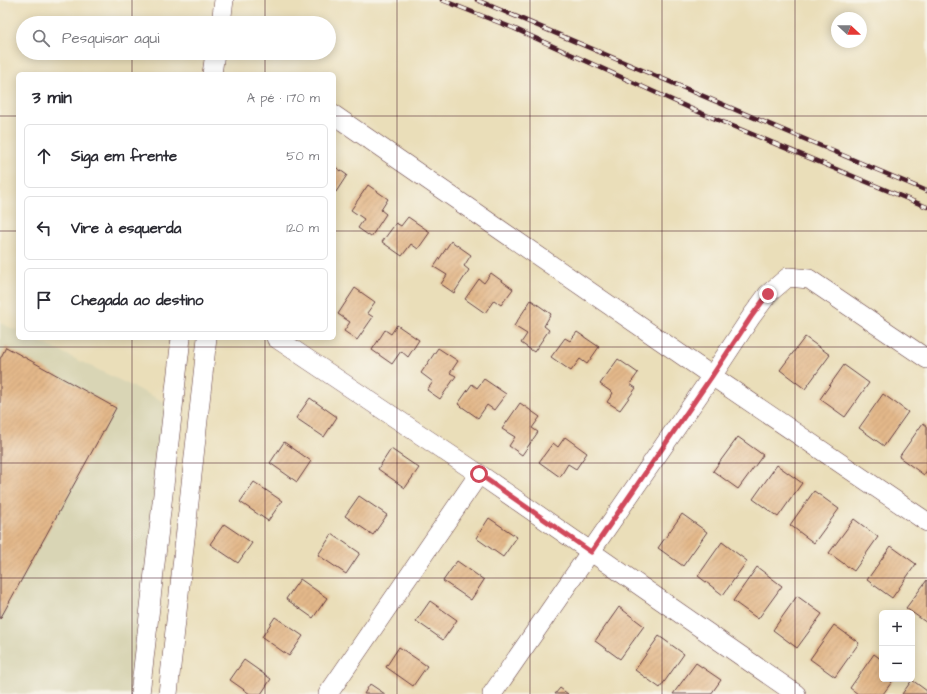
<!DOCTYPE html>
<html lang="pt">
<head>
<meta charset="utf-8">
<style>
	body { margin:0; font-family:"Architects Daughter",sans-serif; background:#f2f2f3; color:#2b2b33 }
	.controls { position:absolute; right:12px; bottom:12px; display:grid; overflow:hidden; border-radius:6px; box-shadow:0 2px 10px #0003 }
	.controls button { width:36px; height:36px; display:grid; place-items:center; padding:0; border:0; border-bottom:1px solid #e1e1e2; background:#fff; color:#2b2b33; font:20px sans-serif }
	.compass { position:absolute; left:831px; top:12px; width:36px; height:36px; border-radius:50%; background:#fff; box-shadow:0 2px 10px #0003; rotate:112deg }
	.stop { position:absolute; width:12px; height:12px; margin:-9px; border:3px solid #d1495b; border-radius:50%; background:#fff }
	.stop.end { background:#d1495b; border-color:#fff; box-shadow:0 1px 4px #0008 }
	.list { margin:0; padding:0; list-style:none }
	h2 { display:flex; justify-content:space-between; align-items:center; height:52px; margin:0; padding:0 16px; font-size:17px }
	h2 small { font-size:13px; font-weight:400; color:#7c7c81 }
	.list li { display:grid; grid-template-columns:26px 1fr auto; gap:12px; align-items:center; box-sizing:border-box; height:64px; margin:0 8px 8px; padding:0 8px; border:1px solid #e1e1e2; border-radius:6px }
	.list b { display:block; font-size:15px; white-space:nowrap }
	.list em { font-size:13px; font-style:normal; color:#7c7c81 }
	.icon { flex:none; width:22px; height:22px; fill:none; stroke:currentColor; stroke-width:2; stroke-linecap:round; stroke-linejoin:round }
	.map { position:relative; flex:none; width:927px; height:694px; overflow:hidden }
	.search { position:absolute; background:#fff; box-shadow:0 2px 10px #0003; left:16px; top:16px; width:320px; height:44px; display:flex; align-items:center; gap:10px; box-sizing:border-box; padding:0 14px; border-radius:22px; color:#7c7c81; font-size:15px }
	.panel { position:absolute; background:#fff; box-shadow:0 2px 10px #0003; left:16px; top:72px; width:320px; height:268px; border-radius:6px }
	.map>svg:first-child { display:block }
	.built { fill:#d9d5b5 }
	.building { fill:url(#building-hatch) }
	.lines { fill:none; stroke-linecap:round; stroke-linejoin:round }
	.street-casing { stroke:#623c40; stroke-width:20 }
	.street { stroke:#fff; stroke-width:19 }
	.rail-casing { stroke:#4a1f2b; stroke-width:4.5 }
	.rail { stroke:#f7f3e8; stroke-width:3; stroke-dasharray:9; stroke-linecap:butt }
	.route { stroke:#d1495b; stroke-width:5 }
	.grid { fill:none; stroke:#4a1f2b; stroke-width:1; stroke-opacity:0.55 }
</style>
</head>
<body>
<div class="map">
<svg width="927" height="694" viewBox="0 0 927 694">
	<defs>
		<pattern id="building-hatch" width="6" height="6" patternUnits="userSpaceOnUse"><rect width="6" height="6" fill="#e3b88a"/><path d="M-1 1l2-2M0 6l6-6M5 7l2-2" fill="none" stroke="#c49e77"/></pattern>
	</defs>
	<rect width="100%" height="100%" fill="#f7f3e8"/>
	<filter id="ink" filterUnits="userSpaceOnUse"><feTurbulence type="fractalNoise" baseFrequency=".025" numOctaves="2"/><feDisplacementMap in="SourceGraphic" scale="8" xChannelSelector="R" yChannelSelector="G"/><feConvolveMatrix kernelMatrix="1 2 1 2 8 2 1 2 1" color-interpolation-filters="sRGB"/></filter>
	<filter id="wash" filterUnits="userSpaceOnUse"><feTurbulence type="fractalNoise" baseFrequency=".012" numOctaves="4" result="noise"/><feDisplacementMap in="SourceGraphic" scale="16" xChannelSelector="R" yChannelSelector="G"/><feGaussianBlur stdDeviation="0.9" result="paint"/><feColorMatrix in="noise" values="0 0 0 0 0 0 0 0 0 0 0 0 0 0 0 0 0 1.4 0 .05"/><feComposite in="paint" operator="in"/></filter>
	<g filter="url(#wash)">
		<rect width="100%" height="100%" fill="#eadeb9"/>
		<polygon class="built" points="0,323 18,331 18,338 32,338 173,406 140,694 0,694"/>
		<g id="blocks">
			<g class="building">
				<polygon points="334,166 347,175 336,192 334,191"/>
				<polygon points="368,185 388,199 381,210 386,214 371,237 358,228 364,219 351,210"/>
				<polygon points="408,217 430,232 418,249 411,244 402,256 382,242 396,223 401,226"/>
				<polygon points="451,241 471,255 464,266 469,270 454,293 441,284 447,275 434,267"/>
				<polygon points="491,273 513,289 501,305 494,300 485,313 465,299 479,279 484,283"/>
				<polygon points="355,288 375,302 367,313 373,317 357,340 344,331 350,322 338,314"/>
				<polygon points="531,300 551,314 544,326 549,330 534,352 521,343 527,334 514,326"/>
				<polygon points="397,325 419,340 408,357 401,351 392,364 372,350 385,330 391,334"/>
				<polygon points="577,332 599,347 587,364 580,359 571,371 551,357 565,338 570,341"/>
				<polygon points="805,337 830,355 805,389 780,370"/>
				<polygon points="6,347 116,408 0,619 0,359"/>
				<polygon points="438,348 458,361 450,373 456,376 440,399 427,390 433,382 421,373"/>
				<polygon points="618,359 638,373 630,384 636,388 620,410 607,402 613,393 600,384"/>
				<polygon points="844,365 869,383 845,417 820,399"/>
				<polygon points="484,379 506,394 494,410 487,405 478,418 458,404 472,384 477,388"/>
				<polygon points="883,394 908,412 884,446 859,428"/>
				<polygon points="310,398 337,417 324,437 296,418"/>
				<polygon points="520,403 540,417 532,428 538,432 522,455 509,446 515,437 502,429"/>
				<polygon points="923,423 927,426 927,470 924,475 899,457"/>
				<polygon points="565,437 587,453 576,469 568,464 560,477 539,462 553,443 558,447"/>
				<polygon points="738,437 763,455 738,489 713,471"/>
				<polygon points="284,442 311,461 297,482 270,463"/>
				<polygon points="391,449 419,468 405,488 378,469"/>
				<polygon points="777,465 802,483 778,517 753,499"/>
				<polygon points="254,482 282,501 268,521 240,502"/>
				<polygon points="814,491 839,509 814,543 790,525"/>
				<polygon points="359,496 387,515 373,535 345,516"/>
				<polygon points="682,514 707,532 683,566 658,548"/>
				<polygon points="489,518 517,537 503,557 476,538"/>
				<polygon points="854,519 878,537 854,571 829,553"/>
				<polygon points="224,524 252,543 238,563 210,544"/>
				<polygon points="332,534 360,553 346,574 318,555"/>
				<polygon points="722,542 747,561 723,595 698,576"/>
				<polygon points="891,546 916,564 892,598 867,580"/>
				<polygon points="457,561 484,580 471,600 443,581"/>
				<polygon points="757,567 782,586 758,619 733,601"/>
				<polygon points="300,579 327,598 313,618 286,599"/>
				<polygon points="927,580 927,623 906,608"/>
				<polygon points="797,596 822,614 797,648 773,630"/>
				<polygon points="430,601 457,620 443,640 416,621"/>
				<polygon points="619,607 644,626 620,659 595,641"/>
				<polygon points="275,617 303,636 289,656 262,637"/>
				<polygon points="834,625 859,643 835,677 810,659"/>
				<polygon points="659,636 684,654 660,688 635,670"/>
				<polygon points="399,647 427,666 413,686 386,667"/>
				<polygon points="874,654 882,660 882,679 894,679 883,694 858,694 850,688"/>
				<polygon points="244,660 271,679 261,694 250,694 230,680"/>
				<polygon points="696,663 721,680 711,694 673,694"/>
				<polygon points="912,680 927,691 927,694 902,694"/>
				<polygon points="370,684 385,694 364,694"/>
				<polygon points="560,688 568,694 555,694"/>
			</g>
		</g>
	</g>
	<g filter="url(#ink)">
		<use href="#blocks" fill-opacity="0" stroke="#623c40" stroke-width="1"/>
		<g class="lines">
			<g class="street-casing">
				<g id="street">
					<polyline points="221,23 224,0"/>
					<polyline points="212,74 215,53"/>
					<polyline points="334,115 712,376 927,522"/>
					<polyline points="276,338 479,474 796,694"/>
					<polyline points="140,694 181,338"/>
					<polyline points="168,694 207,338"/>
					<polyline points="328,694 479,474"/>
					<polyline points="492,694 712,376 751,317 768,294 788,277 809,279 927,359"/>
				</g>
			</g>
			<use href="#street" class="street"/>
			<g class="rail-casing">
				<g id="rail">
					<polyline points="442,0 513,28 694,110 927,207"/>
					<polyline points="477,0 927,191"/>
				</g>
			</g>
			<use href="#rail" class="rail"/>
		</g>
	</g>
	<g class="lines" filter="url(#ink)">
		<polyline class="route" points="479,474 591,552 712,376 751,317 768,294"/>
	</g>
	<path class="grid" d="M132,0V23M265,0V23M397,0V694M530,0V694M662,0V694M795,0V694M132,53V74M265,53V74M0,116H18M334,116H927M0,231H18M334,231H927M132,338V694M265,338V694M0,347H927M0,463H927M0,578H927"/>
</svg>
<div class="controls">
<button>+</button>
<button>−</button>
</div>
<svg class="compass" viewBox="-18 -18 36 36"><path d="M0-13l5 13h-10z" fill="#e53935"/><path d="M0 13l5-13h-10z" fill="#7c7c81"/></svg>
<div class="stop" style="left:479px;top:474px"></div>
<div class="stop end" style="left:768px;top:294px"></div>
<div class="search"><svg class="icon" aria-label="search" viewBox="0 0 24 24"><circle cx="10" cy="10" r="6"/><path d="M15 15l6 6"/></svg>Pesquisar aqui</div>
<section class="panel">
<h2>3 min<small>A pé · 170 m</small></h2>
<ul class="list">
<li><svg class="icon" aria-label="ahead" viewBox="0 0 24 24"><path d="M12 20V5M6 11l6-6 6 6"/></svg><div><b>Siga em frente</b></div><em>50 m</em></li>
<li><svg class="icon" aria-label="left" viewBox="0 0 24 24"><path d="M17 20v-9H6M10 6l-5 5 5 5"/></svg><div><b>Vire à esquerda</b></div><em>120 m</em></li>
<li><svg class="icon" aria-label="arrive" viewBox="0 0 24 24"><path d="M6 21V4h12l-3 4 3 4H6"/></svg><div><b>Chegada ao destino</b></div></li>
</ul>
</section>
</div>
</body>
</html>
